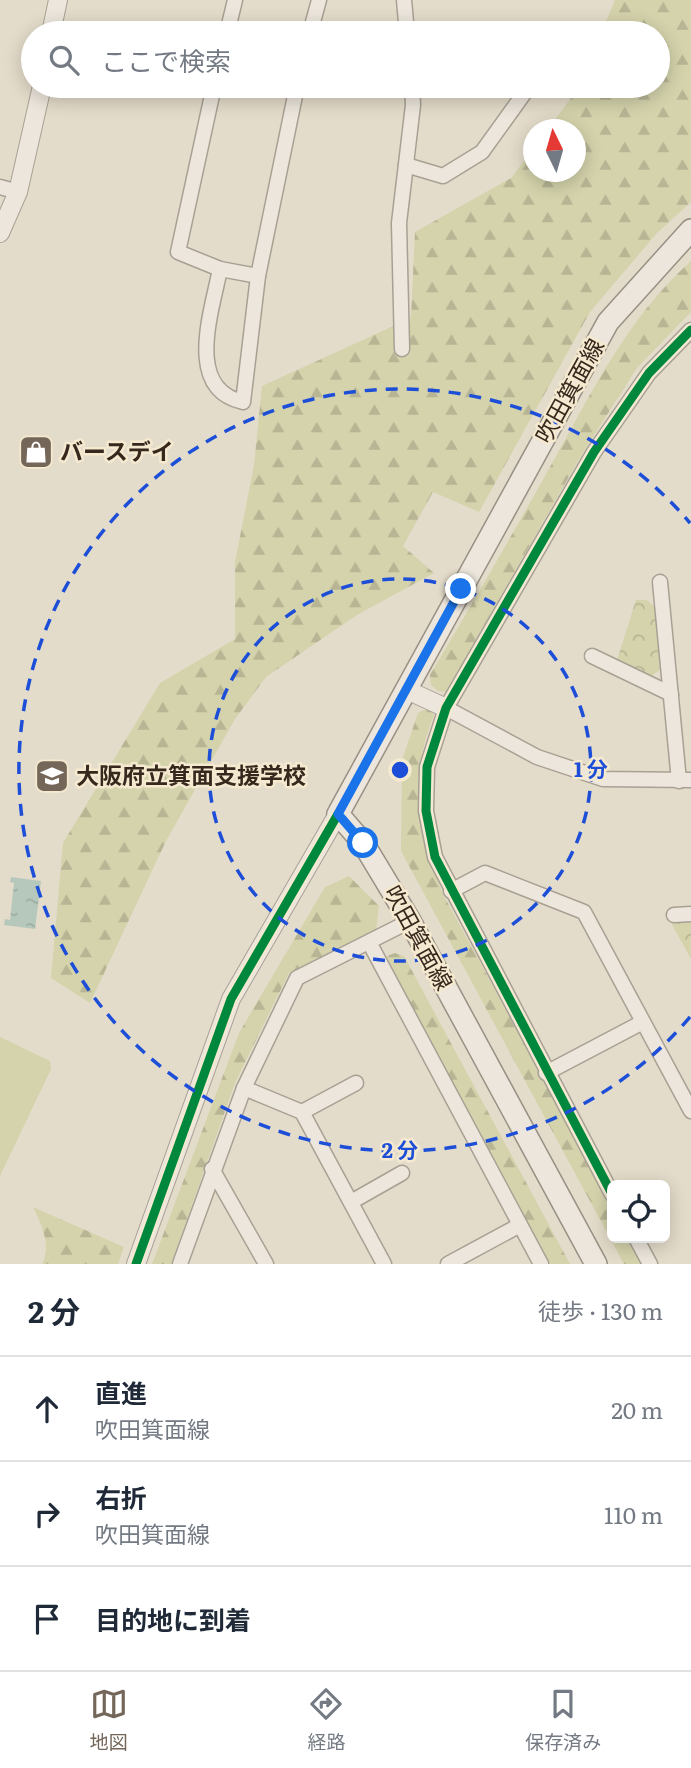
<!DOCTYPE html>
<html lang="ja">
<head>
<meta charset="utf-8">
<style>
	body { margin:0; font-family:Literata,"Noto Sans JP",serif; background:#f6f6f7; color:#1f2937 }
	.controls { position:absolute; right:21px; bottom:21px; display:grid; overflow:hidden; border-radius:10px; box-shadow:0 4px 18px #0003 }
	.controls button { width:63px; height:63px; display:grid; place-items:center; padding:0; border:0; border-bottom:2px solid #e0e1e3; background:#fff; color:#1f2937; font:35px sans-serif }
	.compass { position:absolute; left:523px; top:119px; width:63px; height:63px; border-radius:50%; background:#fff; box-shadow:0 4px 18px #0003; rotate:355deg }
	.stop { position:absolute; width:21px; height:21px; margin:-16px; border:5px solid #1a73e8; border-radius:50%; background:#fff }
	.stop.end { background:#1a73e8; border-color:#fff; box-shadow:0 2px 7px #0008 }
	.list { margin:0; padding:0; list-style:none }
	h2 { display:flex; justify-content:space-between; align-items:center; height:91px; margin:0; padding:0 28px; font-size:30px }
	h2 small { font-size:23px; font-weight:400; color:#747a83 }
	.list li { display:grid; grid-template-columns:46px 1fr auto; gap:21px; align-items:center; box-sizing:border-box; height:105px; padding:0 28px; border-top:2px solid #e0e1e3 }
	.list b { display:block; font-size:26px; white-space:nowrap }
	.list p { margin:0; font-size:23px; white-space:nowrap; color:#747a83 }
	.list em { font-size:23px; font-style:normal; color:#747a83 }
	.icon { flex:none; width:38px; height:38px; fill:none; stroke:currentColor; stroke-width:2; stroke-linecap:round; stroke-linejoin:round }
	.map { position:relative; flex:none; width:691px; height:1264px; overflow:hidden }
	.search { position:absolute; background:#fff; box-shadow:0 4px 18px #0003; left:21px; right:21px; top:21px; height:77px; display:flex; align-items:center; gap:18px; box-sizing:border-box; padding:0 24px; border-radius:38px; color:#747a83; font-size:26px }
	.sheet { height:406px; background:#fff }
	nav { display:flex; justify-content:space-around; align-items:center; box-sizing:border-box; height:98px; border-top:2px solid #e0e1e3; background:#fff; font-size:19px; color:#747a83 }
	nav a { display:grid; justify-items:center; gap:4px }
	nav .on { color:#74675a }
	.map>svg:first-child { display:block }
	.forest { fill:url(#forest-firs) }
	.park { fill:url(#park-crowns) }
	.pitch { fill:#d4d3ac }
	.water { fill:url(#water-ripples) }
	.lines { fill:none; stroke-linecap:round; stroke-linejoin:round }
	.minor-casing { stroke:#a9a094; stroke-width:17 }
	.tertiary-casing { stroke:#a9a094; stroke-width:20 }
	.secondary-casing { stroke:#989084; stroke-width:24 }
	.minor { stroke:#ece6dc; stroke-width:14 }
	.tertiary { stroke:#ece6dc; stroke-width:18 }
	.secondary { stroke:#ece6dc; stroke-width:21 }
	.cycleway-casing { stroke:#f5e9d0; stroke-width:13 }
	.cycleway { stroke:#00873e; stroke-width:9 }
	.route { stroke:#1a73e8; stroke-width:9 }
	.ring { fill:none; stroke:#1d4ed8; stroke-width:3.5; stroke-dasharray:12 9 }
	.labels { text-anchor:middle; stroke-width:5; stroke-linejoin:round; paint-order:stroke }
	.street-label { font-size:23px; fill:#37281d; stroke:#f5e9d0 }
	.poi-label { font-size:23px; font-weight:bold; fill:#37281d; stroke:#f5e9d0; text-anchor:start }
	.centre { fill:#1d4ed8; stroke:#f5e9d0; stroke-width:3.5 }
	.ring-label { font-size:21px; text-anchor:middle; font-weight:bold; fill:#1d4ed8; stroke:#f5e9d0; stroke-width:5; stroke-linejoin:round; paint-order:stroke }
</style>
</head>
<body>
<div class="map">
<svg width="691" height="1264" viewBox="0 0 691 1264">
	<defs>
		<pattern id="forest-firs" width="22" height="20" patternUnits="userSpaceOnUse" patternTransform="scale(1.75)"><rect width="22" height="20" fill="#d4d3ac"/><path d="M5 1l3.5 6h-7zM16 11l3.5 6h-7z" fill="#b7b594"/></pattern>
		<pattern id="park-crowns" width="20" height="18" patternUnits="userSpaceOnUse" patternTransform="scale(1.75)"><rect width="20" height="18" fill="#d4d3ac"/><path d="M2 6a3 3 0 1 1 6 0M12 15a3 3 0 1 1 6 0" fill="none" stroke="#b7b594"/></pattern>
		<pattern id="water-ripples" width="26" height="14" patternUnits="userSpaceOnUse" patternTransform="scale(1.75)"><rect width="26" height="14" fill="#b6c8bc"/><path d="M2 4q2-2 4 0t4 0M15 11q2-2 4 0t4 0" fill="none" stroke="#9daca1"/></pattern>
	</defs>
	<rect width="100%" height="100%" fill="#e4dcca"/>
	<g class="forest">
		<polygon points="615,0 691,0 691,202 657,233 590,312 479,512 433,492 403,546 434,573 357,615 266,677 235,719 166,841 90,1003 51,978 63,843 160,683 235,639 235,562 254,465 262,386 411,318 415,232 511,178 533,149 534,172 576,172 576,130 548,129 580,86 658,86 658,33 601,33"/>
		<path d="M691,261V312L637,368L582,454L446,692L438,691L431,685L430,675C471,606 511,537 550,467C591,394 627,318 691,261Z"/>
		<path d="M428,708L434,715C408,776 419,837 444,896L612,1206V1238H629L644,1264H624L401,851L402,760L418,713Z"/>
		<polygon points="349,876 379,906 376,932 289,973 235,1083 171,1264 152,1264 239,1033 325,887"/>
		<polygon points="395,953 404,956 570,1264 550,1264 397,979 387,956"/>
		<path d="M33,1207L124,1247L118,1264H42C52,1246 41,1223 33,1207Z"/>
	</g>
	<g class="park">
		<polygon points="636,600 647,600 655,607 660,670 651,676 617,660"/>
		<polygon points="691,922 691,959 671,923"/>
	</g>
	<polygon class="pitch" points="0,1037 50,1061 51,1069 0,1176"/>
	<polygon class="water" points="11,877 41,881 35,929 4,925 5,919 10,920 14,883 10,882"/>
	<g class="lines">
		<g class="minor-casing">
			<g id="minor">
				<polyline points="404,0 407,33"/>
				<polyline points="227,33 235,0"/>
				<polyline points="310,33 319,0"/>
				<polyline points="214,86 178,252 220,269 258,276"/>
				<polyline points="406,165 443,176 482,152 528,88 522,86"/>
				<polyline points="0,187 18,192"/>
				<path d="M220,269C212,311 184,389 243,402L258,276L297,86"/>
				<polyline points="402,349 399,223 413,105 412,86"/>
				<polyline points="660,582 679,781"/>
				<polyline points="592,656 671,694"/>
				<polyline points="446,708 537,757 603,779 691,780"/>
				<polyline points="451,891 485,873 584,912 691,1111"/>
				<polyline points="674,915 691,914"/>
				<polyline points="369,942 541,1264"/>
				<polyline points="546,1073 641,1023"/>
				<polyline points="244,1088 302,1112 384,1264"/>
				<polyline points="302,1112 356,1083"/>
				<polyline points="212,1169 266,1264"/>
				<polyline points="612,1194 435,857 426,811 427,767 446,708 594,452 649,373 691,330"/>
				<polyline points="351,1202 402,1173"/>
				<polyline points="636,1238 650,1264"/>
				<polyline points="180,1264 244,1088 297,978 410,921"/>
				<polyline points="448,1264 520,1225"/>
			</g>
		</g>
		<g class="tertiary-casing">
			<g id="tertiary">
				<polyline points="51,33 58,0"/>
				<polyline points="0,233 18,192 42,86"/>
				<polyline points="407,690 446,708"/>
				<polyline points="136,1264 231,999 338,814"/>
			</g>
		</g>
		<g class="secondary-casing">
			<polyline id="secondary" points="596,1264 410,921 363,843 338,814 608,322 691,230"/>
		</g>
		<use href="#minor" class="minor"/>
		<use href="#tertiary" class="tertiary"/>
		<use href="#secondary" class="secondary"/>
		<g class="cycleway-casing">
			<g id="cycleway">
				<polyline points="612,1194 435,857 426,811 427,767 446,708 594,452 649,373 691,330"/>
				<polyline points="136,1264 231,999 338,814"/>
			</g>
		</g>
		<use href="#cycleway" class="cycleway"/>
	</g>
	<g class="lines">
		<polyline class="route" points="363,843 338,814 461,589"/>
	</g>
	<g class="ring">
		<circle cx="400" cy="770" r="191"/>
		<path d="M690 1017A381 381 0 1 1 690 523"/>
	</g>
	<defs>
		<g id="shop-square" transform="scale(1.75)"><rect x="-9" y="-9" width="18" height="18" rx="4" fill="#74675a" stroke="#f5e9d0"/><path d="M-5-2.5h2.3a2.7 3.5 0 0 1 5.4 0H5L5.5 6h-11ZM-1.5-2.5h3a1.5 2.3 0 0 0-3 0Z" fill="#fff"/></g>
		<g id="school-square" transform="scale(1.75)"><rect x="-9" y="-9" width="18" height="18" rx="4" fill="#74675a" stroke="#f5e9d0"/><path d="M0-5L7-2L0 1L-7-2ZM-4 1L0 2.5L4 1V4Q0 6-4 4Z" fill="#fff"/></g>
	</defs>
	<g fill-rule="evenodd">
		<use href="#shop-square" x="36" y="452"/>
		<use href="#school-square" x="52" y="776"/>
	</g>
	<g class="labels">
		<g class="street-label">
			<text transform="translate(570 391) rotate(-61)" y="8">吹田箕面線</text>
			<text transform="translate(418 938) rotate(61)" y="8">吹田箕面線</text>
		</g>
		<g class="poi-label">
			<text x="60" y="460">バースデイ</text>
			<text x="76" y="784">大阪府立箕面支援学校</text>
		</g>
	</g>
	<circle cx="400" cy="770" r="10" class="centre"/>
	<g class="ring-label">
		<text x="591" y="777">1 分</text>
		<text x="400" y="1158">2 分</text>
	</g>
</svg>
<div class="controls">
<button><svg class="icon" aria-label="locate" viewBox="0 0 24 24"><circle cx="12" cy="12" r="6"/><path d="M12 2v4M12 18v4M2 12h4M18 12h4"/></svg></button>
</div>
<svg class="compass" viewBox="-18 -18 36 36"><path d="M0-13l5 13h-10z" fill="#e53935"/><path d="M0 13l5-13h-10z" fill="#747a83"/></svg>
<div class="stop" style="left:363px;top:843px"></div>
<div class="stop end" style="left:461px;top:589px"></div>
<div class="search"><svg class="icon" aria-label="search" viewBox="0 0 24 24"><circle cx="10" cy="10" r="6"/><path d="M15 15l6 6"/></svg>ここで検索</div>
</div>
<section class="sheet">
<h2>2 分<small>徒歩 · 130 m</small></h2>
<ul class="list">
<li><svg class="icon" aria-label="ahead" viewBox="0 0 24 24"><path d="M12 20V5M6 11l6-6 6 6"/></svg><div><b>直進</b><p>吹田箕面線</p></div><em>20 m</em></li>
<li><svg class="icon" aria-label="right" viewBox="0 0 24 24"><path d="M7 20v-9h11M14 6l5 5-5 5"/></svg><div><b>右折</b><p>吹田箕面線</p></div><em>110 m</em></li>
<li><svg class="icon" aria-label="arrive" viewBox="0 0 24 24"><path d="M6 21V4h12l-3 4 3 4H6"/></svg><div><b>目的地に到着</b></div></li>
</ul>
</section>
<nav>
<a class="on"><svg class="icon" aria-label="map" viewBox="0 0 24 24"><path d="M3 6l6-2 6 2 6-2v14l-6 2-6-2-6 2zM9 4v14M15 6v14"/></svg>地図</a>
<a><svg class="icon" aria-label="directions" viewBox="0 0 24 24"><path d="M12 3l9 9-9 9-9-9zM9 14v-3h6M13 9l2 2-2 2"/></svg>経路</a>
<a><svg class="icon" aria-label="saved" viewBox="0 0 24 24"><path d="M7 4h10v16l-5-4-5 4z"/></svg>保存済み</a>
</nav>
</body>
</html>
